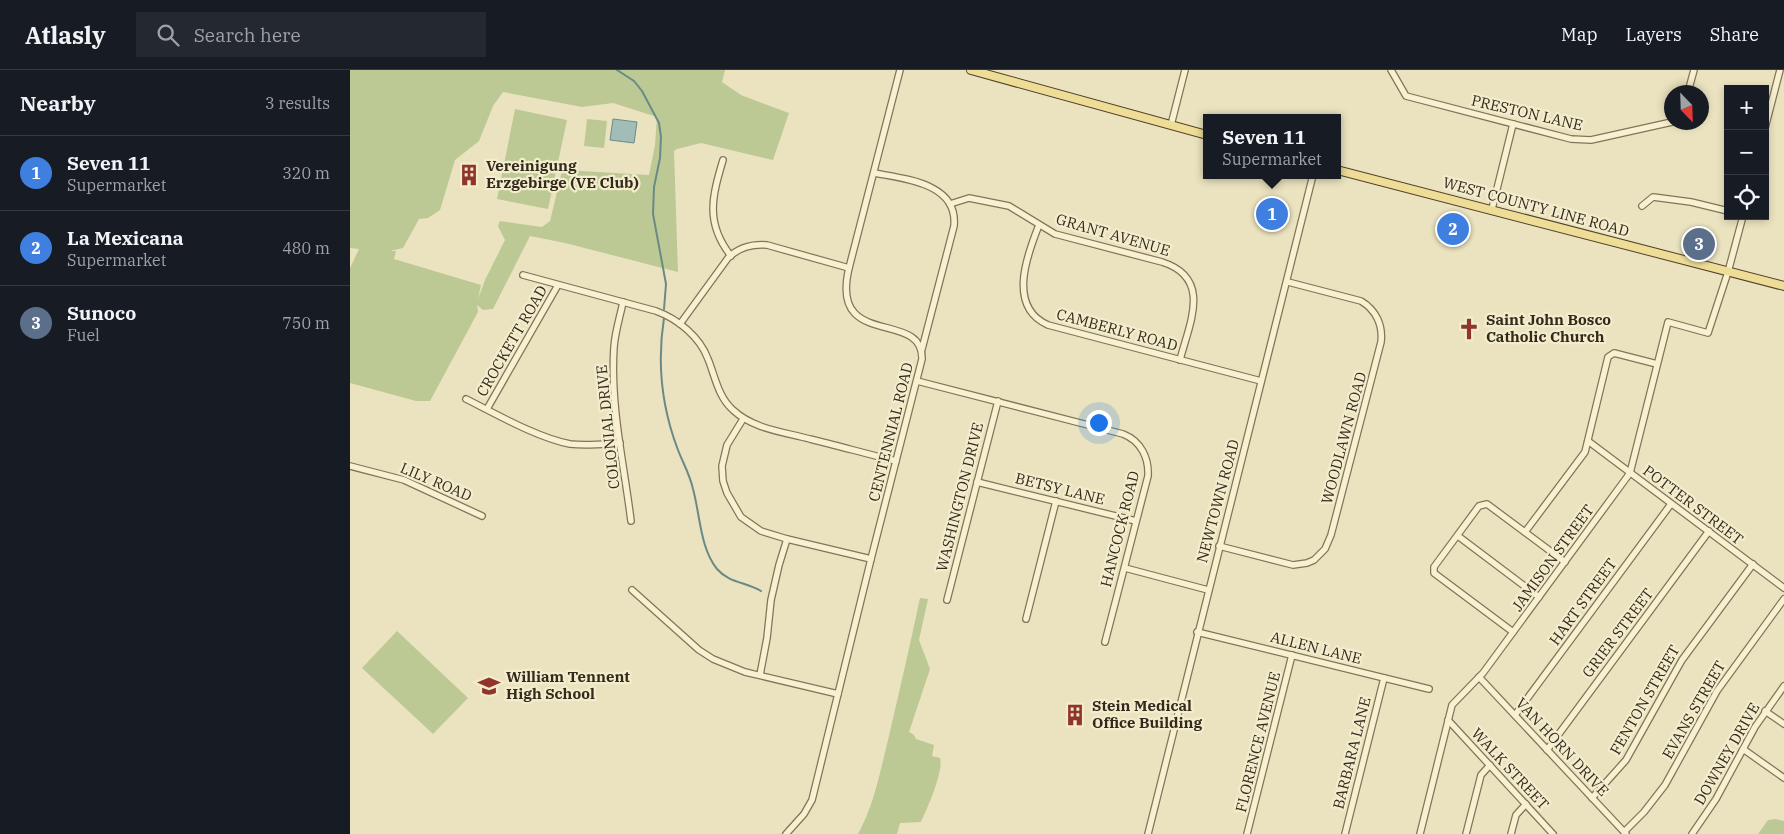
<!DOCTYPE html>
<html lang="en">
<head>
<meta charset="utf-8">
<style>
	body { margin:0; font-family:"IBM Plex Serif",serif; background:#242831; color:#f1f3f6 }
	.controls { position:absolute; right:15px; top:15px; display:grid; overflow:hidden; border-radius:0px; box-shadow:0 2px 8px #0003 }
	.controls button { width:45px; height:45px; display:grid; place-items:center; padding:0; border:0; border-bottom:1px solid #363941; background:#171b24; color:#f1f3f6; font:25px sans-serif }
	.compass { position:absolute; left:1314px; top:15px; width:45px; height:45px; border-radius:50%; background:#171b24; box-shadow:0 2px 8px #0003; rotate:157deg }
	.you { position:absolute; left:748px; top:352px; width:18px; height:18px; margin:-12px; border:4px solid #fff; border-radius:50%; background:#1a73e8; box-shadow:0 0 0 8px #1a73e833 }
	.badge { display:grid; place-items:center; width:32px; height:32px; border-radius:50%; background:#ea580c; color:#fff; font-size:16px; font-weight:700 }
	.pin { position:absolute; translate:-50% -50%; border:2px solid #fff; box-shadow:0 1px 5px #0006 }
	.popup { position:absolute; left:853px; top:44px; width:138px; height:65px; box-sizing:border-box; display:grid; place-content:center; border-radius:0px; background:#171b24; filter:drop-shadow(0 1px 4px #0005); font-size:16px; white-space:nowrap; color:#9ea1a6 }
	.popup b { font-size:19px; color:#f1f3f6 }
	.popup::after { content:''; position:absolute; left:50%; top:100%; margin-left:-10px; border:10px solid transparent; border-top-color:#171b24 }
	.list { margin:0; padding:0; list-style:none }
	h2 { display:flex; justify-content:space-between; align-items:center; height:65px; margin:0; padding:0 20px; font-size:21px }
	h2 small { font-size:16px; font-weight:400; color:#9ea1a6 }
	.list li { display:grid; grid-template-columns:32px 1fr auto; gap:15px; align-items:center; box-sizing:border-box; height:75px; padding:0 20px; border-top:1px solid #363941 }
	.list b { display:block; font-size:19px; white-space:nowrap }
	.list p { margin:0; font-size:16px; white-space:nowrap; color:#9ea1a6 }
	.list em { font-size:16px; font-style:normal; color:#9ea1a6 }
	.icon { flex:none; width:28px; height:28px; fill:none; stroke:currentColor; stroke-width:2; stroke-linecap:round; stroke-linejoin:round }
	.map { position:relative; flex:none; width:1434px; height:764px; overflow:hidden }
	header { display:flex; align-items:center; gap:30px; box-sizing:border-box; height:70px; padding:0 25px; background:#171b24; border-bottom:1px solid #363941 }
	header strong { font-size:24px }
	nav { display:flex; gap:28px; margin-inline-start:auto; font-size:18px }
	.search { width:350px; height:45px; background:#242831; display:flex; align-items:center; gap:12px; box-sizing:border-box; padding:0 18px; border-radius:0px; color:#9ea1a6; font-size:19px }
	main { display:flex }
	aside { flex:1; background:#171b24 }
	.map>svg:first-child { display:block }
	.green { fill:#bdc994; fill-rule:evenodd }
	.water { fill:#a2bdb8; stroke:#6a8a86 }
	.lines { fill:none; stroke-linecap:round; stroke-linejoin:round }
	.stream { stroke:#6a8a86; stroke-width:2 }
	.minor-casing { stroke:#837458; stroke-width:8 }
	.major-casing { stroke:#51412d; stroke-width:10 }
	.minor { stroke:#f7f0d1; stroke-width:5.5 }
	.major { stroke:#eedd97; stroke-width:8 }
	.labels { text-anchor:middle; stroke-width:4.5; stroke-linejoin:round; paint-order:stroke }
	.street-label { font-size:15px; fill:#332a1c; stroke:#f3edce }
	.poi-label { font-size:15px; font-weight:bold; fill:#332a1c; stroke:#f3edce; text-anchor:start }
</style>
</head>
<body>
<header>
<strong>Atlasly</strong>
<div class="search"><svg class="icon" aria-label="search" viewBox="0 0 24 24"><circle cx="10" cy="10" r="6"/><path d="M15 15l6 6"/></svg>Search here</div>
<nav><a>Map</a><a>Layers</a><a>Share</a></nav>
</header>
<main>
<aside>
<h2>Nearby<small>3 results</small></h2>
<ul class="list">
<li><span class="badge" style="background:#3f7fe0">1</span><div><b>Seven 11</b><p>Supermarket</p></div><em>320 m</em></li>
<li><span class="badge" style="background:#3f7fe0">2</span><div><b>La Mexicana</b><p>Supermarket</p></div><em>480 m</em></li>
<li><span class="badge" style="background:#5c6f8a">3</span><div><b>Sunoco</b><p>Fuel</p></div><em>750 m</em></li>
</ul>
</aside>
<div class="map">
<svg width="1434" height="764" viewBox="0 0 1434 764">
	<rect width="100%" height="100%" fill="#ebe3bf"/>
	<g class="green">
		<path d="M0,0H375L372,12L391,25L439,43L423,90L351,73L327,79L324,81L328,202L215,173L180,166L143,239L133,240L127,235L128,242L80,331H66L0,313V198L9,179L0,178ZM153,22L232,37L263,33L307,47L305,75L299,105L231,101L213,97L200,151L192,157L150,151L148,156L155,170L135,210L128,229L131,215L44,189L46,181H40L53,178L69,149L78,148L90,140L105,90L129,71L143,36Z"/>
		<polygon points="165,39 217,50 198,139 147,129"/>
		<polygon points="237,49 257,51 254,78 234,76"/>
		<path d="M570,528L578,529L569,570L580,599L559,662L564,665L566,669L584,675L582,686L590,688C594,701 577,739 571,752L550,753L547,764H508C524,735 530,702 538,670C549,623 560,575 570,528Z"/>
		<polygon points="47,561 118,628 83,664 12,598"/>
		<polygon points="1425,749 1434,751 1434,764 1408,764 1418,750"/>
	</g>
	<polygon class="water" points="263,49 287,52 284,73 260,70"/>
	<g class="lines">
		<g class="stream">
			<polyline points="267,0 284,11 292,21 309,53 311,67 310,88 304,117 303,144 316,214 314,239"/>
			<path d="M314,248C307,292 312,338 328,380C333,393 340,405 343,419C350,444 350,478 367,499C379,513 396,512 411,521"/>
		</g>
		<g class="minor-casing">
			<g id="minor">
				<polyline points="1041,0 1056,26 1221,69 1241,70 1322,52"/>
				<polyline points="1338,22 1344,0"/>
				<polyline points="821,55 835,0"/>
				<polyline points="1415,58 1430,0"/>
				<path d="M373,90C362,127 355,153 381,186"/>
				<path d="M524,103C555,109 608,113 604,156L572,279"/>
				<path d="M600,134L619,128L659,136L705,164L812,192C863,208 839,254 830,290"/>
				<polyline points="1292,136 1303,127 1341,132 1378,141"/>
				<polyline points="1142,139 1163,54"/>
				<path d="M689,155C677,185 657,237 698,255L911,311"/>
				<path d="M173,205L306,241C328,249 350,267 358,289C365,306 368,327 383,340C403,359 434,362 460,369C489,376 517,384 546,391"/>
				<path d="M273,232C270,247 265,262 264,277C260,335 274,394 281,451"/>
				<path d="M330,254L378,188C389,177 402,174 417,175L499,198"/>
				<path d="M567,311L773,364C791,371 799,388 798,406L755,572"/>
				<path d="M116,329C146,344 188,368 220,374C237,376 253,374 270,373"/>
				<polyline points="137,339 208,215"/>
				<polyline points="393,349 377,375 372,396 373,411 377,423 391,447 411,461 437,469 521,489"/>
				<polyline points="1238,371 1434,518"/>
				<polyline points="0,396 54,410 132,446"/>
				<polyline points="627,412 786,451"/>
				<polyline points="1175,462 1235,382 1258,287 1264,283 1307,294"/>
				<polyline points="1108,466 1189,527"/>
				<path d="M869,476L943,495L957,493L964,490L975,479L981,465L1031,272C1033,255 1026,240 1011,231L938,212"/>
				<polyline points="775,498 858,520"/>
				<polyline points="282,520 349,580 363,589 395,602 488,624"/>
				<polyline points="597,530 648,331"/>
				<polyline points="676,549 706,431"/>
				<polyline points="847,562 1079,619"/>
				<polyline points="1163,562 1084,503 1084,497 1129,436 1137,434 1215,492"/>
				<polyline points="410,605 417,568 421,530 429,495 437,469"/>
				<polyline points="1129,607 1276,764"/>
				<polyline points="1415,641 1434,654"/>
				<polyline points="1165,645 1321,434"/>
				<polyline points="1098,650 1203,764"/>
				<polyline points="1393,679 1434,708"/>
				<polyline points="1197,680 1359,461"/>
				<polyline points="1242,728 1276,690 1332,590 1403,494"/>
				<polyline points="1274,762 1294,742 1315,715 1367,621 1434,529"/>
				<path d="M436,764L454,744L462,730L521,489L572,289C573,238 479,281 499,198L550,0"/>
				<path d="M798,764C852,544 909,325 963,105"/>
				<polyline points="897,764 942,585"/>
				<polyline points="995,764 1034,608"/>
				<polyline points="1070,764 1102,635 1133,603 1280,403 1318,252 1358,263 1378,202 1393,146"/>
				<polyline points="1116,764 1131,705 1140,695"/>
				<polyline points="1161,764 1166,745 1176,734"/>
				<polyline points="1342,764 1366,729 1405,657 1434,616"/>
			</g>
		</g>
		<g class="major-casing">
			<g id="major">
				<polyline points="621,0 857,65"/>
				<polyline points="987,100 1434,216"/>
			</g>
		</g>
		<use href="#minor" class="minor"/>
		<use href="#major" class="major"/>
	</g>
	<defs>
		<g id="building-bare" transform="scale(1.725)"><path d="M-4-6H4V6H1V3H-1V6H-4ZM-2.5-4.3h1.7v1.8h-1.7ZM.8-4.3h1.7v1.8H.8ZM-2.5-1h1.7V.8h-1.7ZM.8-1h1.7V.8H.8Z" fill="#8f352b" stroke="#f3edce" stroke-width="2.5" paint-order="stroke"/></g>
		<g id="church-bare" transform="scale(1.725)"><path d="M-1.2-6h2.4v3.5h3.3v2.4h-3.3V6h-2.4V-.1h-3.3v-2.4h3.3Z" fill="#8f352b" stroke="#f3edce" stroke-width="2.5" paint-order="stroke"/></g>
		<g id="school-bare" transform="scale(1.725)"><path d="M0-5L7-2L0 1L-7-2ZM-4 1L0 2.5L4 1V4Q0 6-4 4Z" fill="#8f352b" stroke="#f3edce" stroke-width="2.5" paint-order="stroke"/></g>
	</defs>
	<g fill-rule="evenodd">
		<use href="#building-bare" x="119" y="105"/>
		<use href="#church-bare" x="1119" y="259"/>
		<use href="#school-bare" x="139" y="616"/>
		<use href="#building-bare" x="725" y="645"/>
	</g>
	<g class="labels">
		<g class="street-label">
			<text transform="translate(1177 43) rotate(13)" y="5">PRESTON LANE</text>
			<text transform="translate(1186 137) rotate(15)" y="5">WEST COUNTY LINE ROAD</text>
			<text transform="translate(763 165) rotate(16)" y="5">GRANT AVENUE</text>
			<text transform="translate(767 260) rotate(15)" y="5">CAMBERLY ROAD</text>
			<text transform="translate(162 271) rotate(-60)" y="5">CROCKETT ROAD</text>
			<text transform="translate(258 357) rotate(-96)" y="5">COLONIAL DRIVE</text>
			<text transform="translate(541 362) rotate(-76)" y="5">CENTENNIAL ROAD</text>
			<text transform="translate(994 368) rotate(-75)" y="5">WOODLAWN ROAD</text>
			<text transform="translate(86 412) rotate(23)" y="5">LILY ROAD</text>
			<text transform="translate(710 419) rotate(14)" y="5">BETSY LANE</text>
			<text transform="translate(610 427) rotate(-76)" y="5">WASHINGTON DRIVE</text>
			<text transform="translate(868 431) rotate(-75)" y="5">NEWTOWN ROAD</text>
			<text transform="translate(1343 435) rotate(37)" y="5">POTTER STREET</text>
			<text transform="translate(770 459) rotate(-76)" y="5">HANCOCK ROAD</text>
			<text transform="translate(1203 488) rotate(-54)" y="5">JAMISON STREET</text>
			<text transform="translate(1233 532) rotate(-54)" y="5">HART STREET</text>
			<text transform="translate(1268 563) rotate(-53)" y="5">GRIER STREET</text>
			<text transform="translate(966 578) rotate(14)" y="5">ALLEN LANE</text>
			<text transform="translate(1295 630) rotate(-60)" y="5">FENTON STREET</text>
			<text transform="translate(1344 640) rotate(-60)" y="5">EVANS STREET</text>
			<text transform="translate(908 672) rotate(-76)" y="5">FLORENCE AVENUE</text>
			<text transform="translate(1212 677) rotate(47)" y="5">VAN HORN DRIVE</text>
			<text transform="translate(1002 683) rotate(-76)" y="5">BARBARA LANE</text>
			<text transform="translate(1377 684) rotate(-60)" y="5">DOWNEY DRIVE</text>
			<text transform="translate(1160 699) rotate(47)" y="5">WALK STREET</text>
		</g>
		<g class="poi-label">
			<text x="136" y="101">Vereinigung<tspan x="136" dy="17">Erzgebirge (VE Club)</tspan></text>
			<text x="1136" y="255">Saint John Bosco<tspan x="1136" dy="17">Catholic Church</tspan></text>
			<text x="156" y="612">William Tennent<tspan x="156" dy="17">High School</tspan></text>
			<text x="742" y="641">Stein Medical<tspan x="742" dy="17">Office Building</tspan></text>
		</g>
	</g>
</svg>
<div class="controls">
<button>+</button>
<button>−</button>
<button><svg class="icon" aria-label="locate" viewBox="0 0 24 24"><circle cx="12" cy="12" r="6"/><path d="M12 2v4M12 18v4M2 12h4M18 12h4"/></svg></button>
</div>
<svg class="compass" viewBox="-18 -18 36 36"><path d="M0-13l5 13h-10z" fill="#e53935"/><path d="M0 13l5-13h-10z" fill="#9ea1a6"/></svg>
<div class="you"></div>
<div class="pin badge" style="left:922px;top:144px;background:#3f7fe0">1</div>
<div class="popup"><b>Seven 11</b>Supermarket</div>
<div class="pin badge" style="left:1103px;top:159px;background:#3f7fe0">2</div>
<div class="pin badge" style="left:1349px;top:174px;background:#5c6f8a">3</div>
</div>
</main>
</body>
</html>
